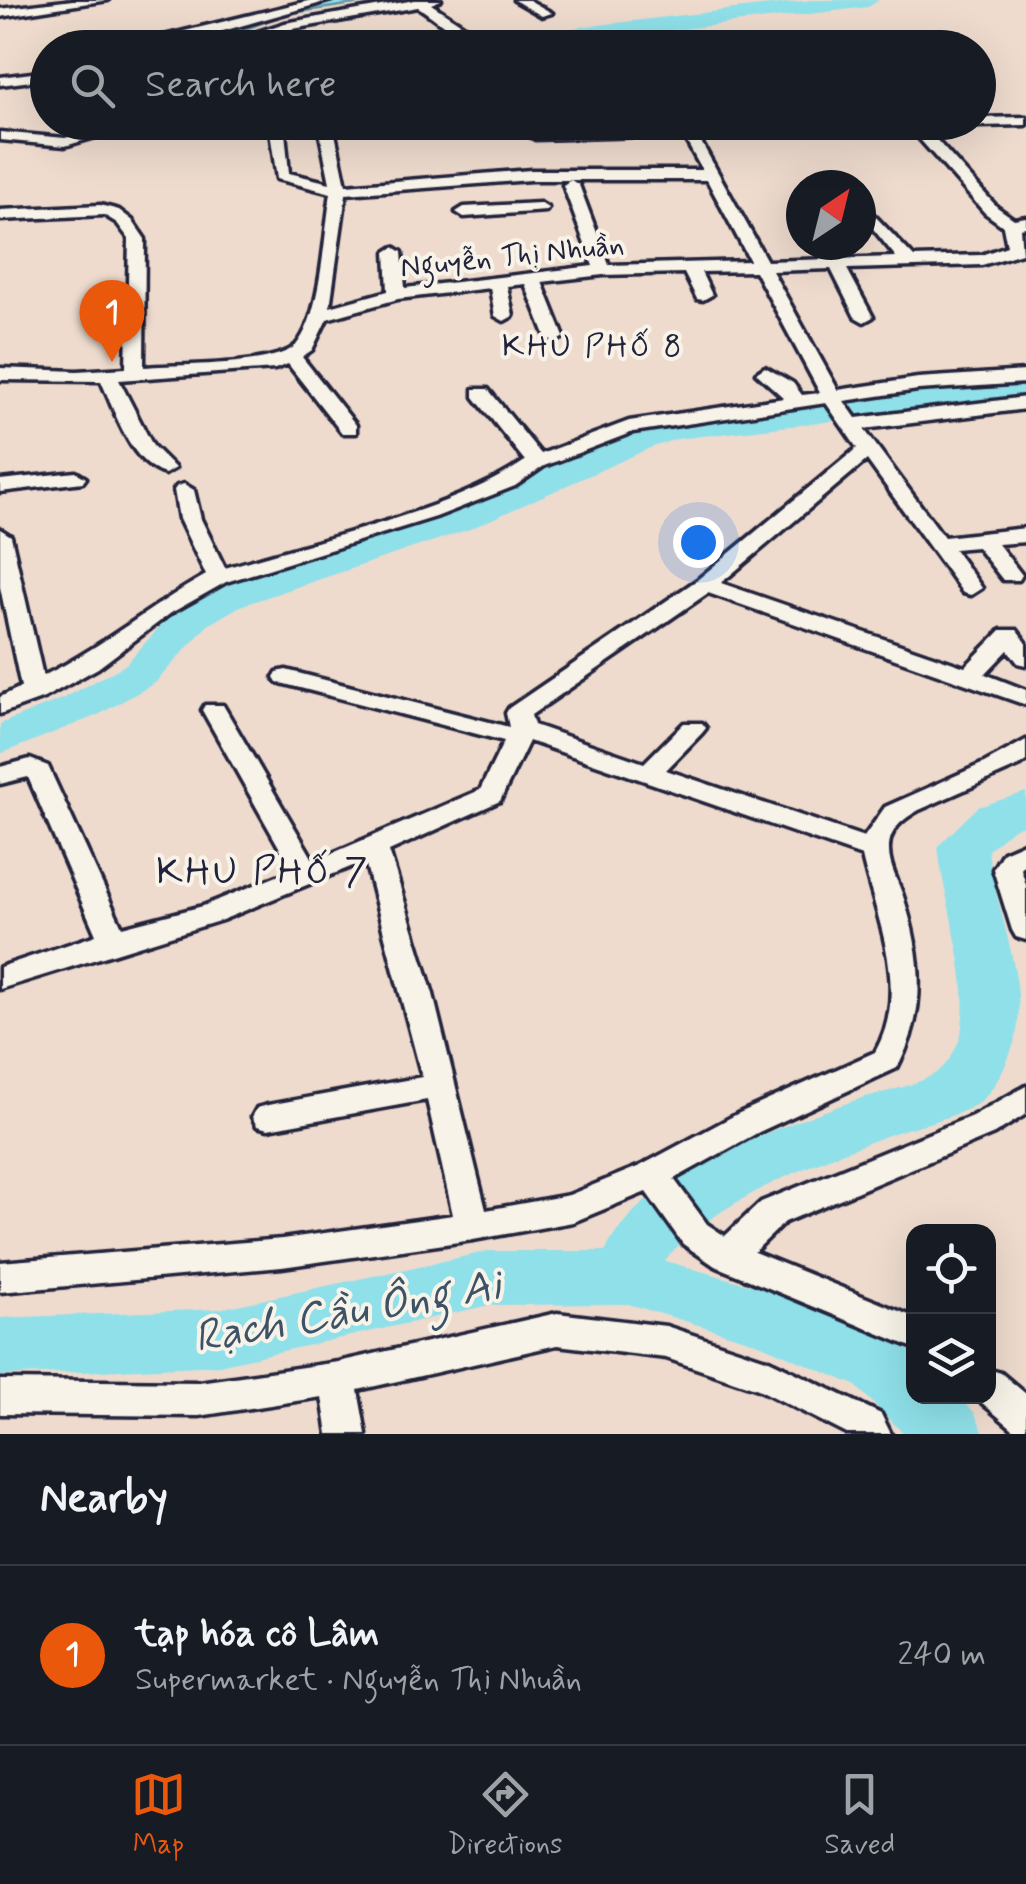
<!DOCTYPE html>
<html lang="en">
<head>
<meta charset="utf-8">
<style>
	body { margin:0; font-family:Mynerve,sans-serif; background:#20242c; color:#f1f3f6 }
	.controls { position:absolute; right:30px; bottom:30px; display:grid; overflow:hidden; border-radius:20px; box-shadow:0 10px 40px #0002 }
	.controls button { width:90px; height:90px; display:grid; place-items:center; padding:0; border:0; border-bottom:2px solid #363941; background:#171b24; color:#f1f3f6; font:50px sans-serif }
	.compass { position:absolute; left:786px; top:170px; width:90px; height:90px; border-radius:50%; background:#171b24; box-shadow:0 10px 40px #0002; rotate:35deg }
	.you { position:absolute; left:698px; top:542px; width:35px; height:35px; margin:-25px; border:8px solid #fff; border-radius:50%; background:#1a73e8; box-shadow:0 0 0 15px #1a73e833 }
	.badge { display:grid; place-items:center; width:65px; height:65px; border-radius:50%; background:#ea580c; color:#fff; font-size:32px; font-weight:700 }
	.pin { position:absolute; translate:-50% -82px; filter:drop-shadow(0 2px 5px #0008) }
	.pin::after { content:''; position:absolute; top:52px; width:35px; height:30px; background:inherit; clip-path:polygon(0 0,100% 0,50% 100%) }
	.list { margin:0; padding:0; list-style:none }
	h2 { display:flex; justify-content:space-between; align-items:center; height:130px; margin:0; padding:0 40px; font-size:42px }
	h2 small { font-size:32px; font-weight:400; color:#9ea1a6 }
	.list li { display:grid; grid-template-columns:65px 1fr auto; gap:30px; align-items:center; box-sizing:border-box; height:180px; padding:0 40px; border-top:2px solid #363941 }
	.list b { display:block; font-size:38px; white-space:nowrap }
	.list p { margin:0; font-size:32px; white-space:nowrap; color:#9ea1a6 }
	.list em { font-size:32px; font-style:normal; color:#9ea1a6 }
	.icon { flex:none; width:55px; height:55px; fill:none; stroke:currentColor; stroke-width:2; stroke-linecap:round; stroke-linejoin:round }
	.map { position:relative; flex:none; width:1026px; height:1434px; overflow:hidden }
	.search { position:absolute; background:#171b24; box-shadow:0 10px 40px #0002; left:30px; right:30px; top:30px; height:110px; display:flex; align-items:center; gap:25px; box-sizing:border-box; padding:0 35px; border-radius:55px; color:#9ea1a6; font-size:38px }
	.sheet { height:310px; background:#171b24 }
	nav { display:flex; justify-content:space-around; align-items:center; box-sizing:border-box; height:140px; border-top:2px solid #363941; background:#171b24; font-size:28px; color:#9ea1a6 }
	nav a { display:grid; justify-items:center; gap:5px }
	nav .on { color:#ea580c }
	.map>svg:first-child { display:block }
	.water { fill:#8fe0e9; stroke:#6394a3; stroke-width:2.5 }
	.lines { fill:none; stroke-linecap:round; stroke-linejoin:round }
	.stream { stroke:#6394a3; stroke-width:4 }
	.river { fill:#8fe0e9; fill-rule:evenodd }
	.minor-casing { stroke:#22223b; stroke-width:7 }
	.minor { fill:#f7f3e8; fill-rule:evenodd }
	.labels { text-anchor:middle; stroke-width:8; stroke-linejoin:round; paint-order:stroke }
	.far-street-label { font-size:30px; fill:#22223b; stroke:#f7f3e8 }
	.far-neighbourhood-label { font-size:32px; letter-spacing:2.5px; fill:#22223b; stroke:#f7f3e8 }
	.neighbourhood-label { font-size:38px; letter-spacing:2.5px; fill:#22223b; stroke:#f7f3e8 }
	.near-water-label { font-size:45px; font-style:italic; fill:#3d5266; stroke:#f7f3e8 }
</style>
</head>
<body>
<div class="map">
<svg width="1026" height="1434" viewBox="0 0 1026 1434">
	<rect width="100%" height="100%" fill="#eedbce"/>
	<filter id="ink" filterUnits="userSpaceOnUse"><feTurbulence type="fractalNoise" baseFrequency=".01" numOctaves="2"/><feDisplacementMap in="SourceGraphic" scale="20" xChannelSelector="R" yChannelSelector="G"/><feConvolveMatrix kernelMatrix="1 2 1 2 8 2 1 2 1" color-interpolation-filters="sRGB"/></filter>
	<g filter="url(#ink)">
		<polygon class="water" points="339,0 382,0 286,14 208,43 147,48 303,4"/>
		<g class="lines">
			<polyline class="stream" points="978,117 1026,116"/>
			<g class="river">
				<polygon points="812,0 879,0 868,7 525,48 451,48 462,41"/>
				<polygon points="1026,379 1026,399 676,439 650,448 470,529 240,606 208,625 155,683 98,715 0,754 0,724 66,697 125,665 178,607 210,588 442,513 624,432 672,418"/>
				<path d="M1026,792V824L1012,829L988,850C995,907 1026,976 1017,1031C1013,1053 996,1091 977,1104C955,1118 921,1124 897,1132C828,1157 708,1202 665,1261L765,1289L901,1343L914,1355V1396H958L974,1412L984,1434H904L855,1385L752,1341L628,1304L490,1305L219,1365L0,1376V1318L219,1309L490,1251H606C638,1175 782,1126 856,1100C881,1092 914,1087 936,1073C949,1065 961,1042 962,1027C970,966 944,907 938,846L978,807Z"/>
			</g>
			<g class="minor-casing">
				<g id="minor">
					<polygon points="73,0 108,0 0,17 0,9"/>
					<polygon points="312,0 332,0 198,38 145,48 115,48"/>
					<path d="M415,0H441L431,4L474,32L498,38C472,53 440,21 418,7L287,30L230,48H208L285,23Z"/>
					<polygon points="514,0 529,0 552,13 542,16"/>
					<polygon points="873,42 878,43 880,48 867,48"/>
					<polygon points="48,71 48,79 0,85 0,77"/>
					<polygon points="1026,117 1026,125 978,126 971,122 978,122 978,118"/>
					<polygon points="122,122 147,122 65,146 0,140 0,132 65,138"/>
					<path d="M197,122H403L334,129L346,185L531,170H702L683,135L535,139L528,135L535,131L678,127L676,122H690L767,261L896,257L866,220L874,215L914,257L981,255L1007,246L1003,226L985,213L908,126H786L779,122H948L924,126L997,207L1014,219L1026,217V227L1020,228L1022,253L982,265L847,269L873,317L864,322L855,317L831,269L772,271L838,390L918,378L1026,371V383L918,390L844,401L856,418L1026,397V409L864,429L944,537L1026,528V542L998,544L1022,575L1019,580H1003L977,547L954,549L982,588L971,595L963,593L867,460L721,583L965,667L1001,630H1017L1026,642V665L1018,663L1008,650L985,674L1026,690V705L708,593L531,715L534,725L644,763L684,723H702L706,728L702,733L666,770L864,837L885,807L984,763L1026,740V761L1021,765L919,810C903,819 888,830 889,851C889,866 898,881 903,896C922,955 928,1012 897,1068L759,1132L674,1179L707,1224L725,1236L761,1202L972,1116L1026,1086V1114L994,1134L785,1222L754,1252L914,1317V1348L715,1266L683,1244L646,1192L573,1222L473,1240L282,1267L0,1292V1262L282,1239L453,1215L427,1100L268,1129L257,1126L252,1117L257,1108L268,1105L422,1077L365,861L222,920L0,989V967L96,935L28,777L0,784V767L30,759L48,766L122,927L203,906L292,870L202,710L205,705H223L314,861L480,790L504,741L277,682L274,677L277,672L286,670L509,727L506,713L509,708L697,580L857,448L826,403L633,432L544,466L515,486L436,517L226,582L171,613L98,668L44,698L0,714V697L21,687L0,587V529L11,536L43,676C101,648 150,606 206,575L179,519L174,490L177,486L184,484L194,490L201,519L225,568C313,541 452,511 525,461L474,397V389H488L541,454L629,421L784,398L756,373L765,367L793,383L802,395L820,393L755,271L701,272L712,295L703,300L697,299L684,273L603,275L542,282L564,337L555,342L546,337L525,284L507,286L513,316L504,321L495,316L490,288L398,299L327,319L312,350L302,357L356,425V433H342L288,364L275,369L119,380L153,446L175,468L165,474C130,464 115,411 101,381L0,380V368L77,371L126,368L129,239L117,223L104,215L0,220V210L100,205L119,210L132,220L145,239L144,367C176,364 278,367 297,344C322,313 324,233 331,193L277,179L270,132ZM319,130L330,183L289,173L285,132ZM531,180H707L750,261L609,265L579,185L571,180L563,185L593,266L405,288L402,252L394,247L386,252L388,291L330,307L346,194ZM529,741L862,856C876,919 911,989 875,1052L737,1114L640,1166L569,1195L486,1210L433,994L389,851L500,801Z"/>
					<polygon points="540,203 548,208 546,211 464,217 456,212 464,207"/>
					<polygon points="76,472 86,478 83,482 0,492 0,480"/>
					<polygon points="1026,842 1026,863 1021,869 1026,885 1026,940 1016,937 1012,930 993,869 1003,852"/>
					<polygon points="557,1313 666,1326 769,1360 881,1414 891,1434 847,1434 758,1389 666,1358 557,1345 358,1390 366,1434 328,1434 322,1397 199,1416 0,1414 0,1380 199,1382 338,1362"/>
					<polygon points="988,1369 1001,1373 1026,1394 1026,1434 1013,1429 975,1397 988,1396"/>
				</g>
			</g>
			<use href="#minor" class="minor"/>
		</g>
	</g>
	<g class="labels">
		<g class="far-street-label">
			<text transform="translate(512 255) rotate(-6)" y="10">Nguyễn Thị Nhuần</text>
		</g>
		<g class="far-neighbourhood-label">
			<text x="593" y="356">KHU PHỐ 8</text>
		</g>
		<g class="neighbourhood-label">
			<text x="263" y="883">KHU PHỐ 7</text>
		</g>
		<g class="near-water-label">
			<text transform="translate(347 1309) rotate(-10)" y="16">Rạch Cầu Ông Ai</text>
		</g>
	</g>
</svg>
<div class="controls">
<button><svg class="icon" aria-label="locate" viewBox="0 0 24 24"><circle cx="12" cy="12" r="6"/><path d="M12 2v4M12 18v4M2 12h4M18 12h4"/></svg></button>
<button><svg class="icon" aria-label="layers" viewBox="0 0 24 24"><path d="M12 4l9 5-9 5-9-5zM3 14l9 5 9-5"/></svg></button>
</div>
<svg class="compass" viewBox="-18 -18 36 36"><path d="M0-13l5 13h-10z" fill="#e53935"/><path d="M0 13l5-13h-10z" fill="#9ea1a6"/></svg>
<div class="you"></div>
<div class="pin badge" style="left:112px;top:362px">1</div>
<div class="search"><svg class="icon" aria-label="search" viewBox="0 0 24 24"><circle cx="10" cy="10" r="6"/><path d="M15 15l6 6"/></svg>Search here</div>
</div>
<section class="sheet">
<h2>Nearby<small></small></h2>
<ul class="list">
<li><span class="badge">1</span><div><b>tạp hóa cô Lâm</b><p>Supermarket · Nguyễn Thị Nhuần</p></div><em>240 m</em></li>
</ul>
</section>
<nav>
<a class="on"><svg class="icon" aria-label="map" viewBox="0 0 24 24"><path d="M3 6l6-2 6 2 6-2v14l-6 2-6-2-6 2zM9 4v14M15 6v14"/></svg>Map</a>
<a><svg class="icon" aria-label="directions" viewBox="0 0 24 24"><path d="M12 3l9 9-9 9-9-9zM9 14v-3h6M13 9l2 2-2 2"/></svg>Directions</a>
<a><svg class="icon" aria-label="saved" viewBox="0 0 24 24"><path d="M7 4h10v16l-5-4-5 4z"/></svg>Saved</a>
</nav>
</body>
</html>
